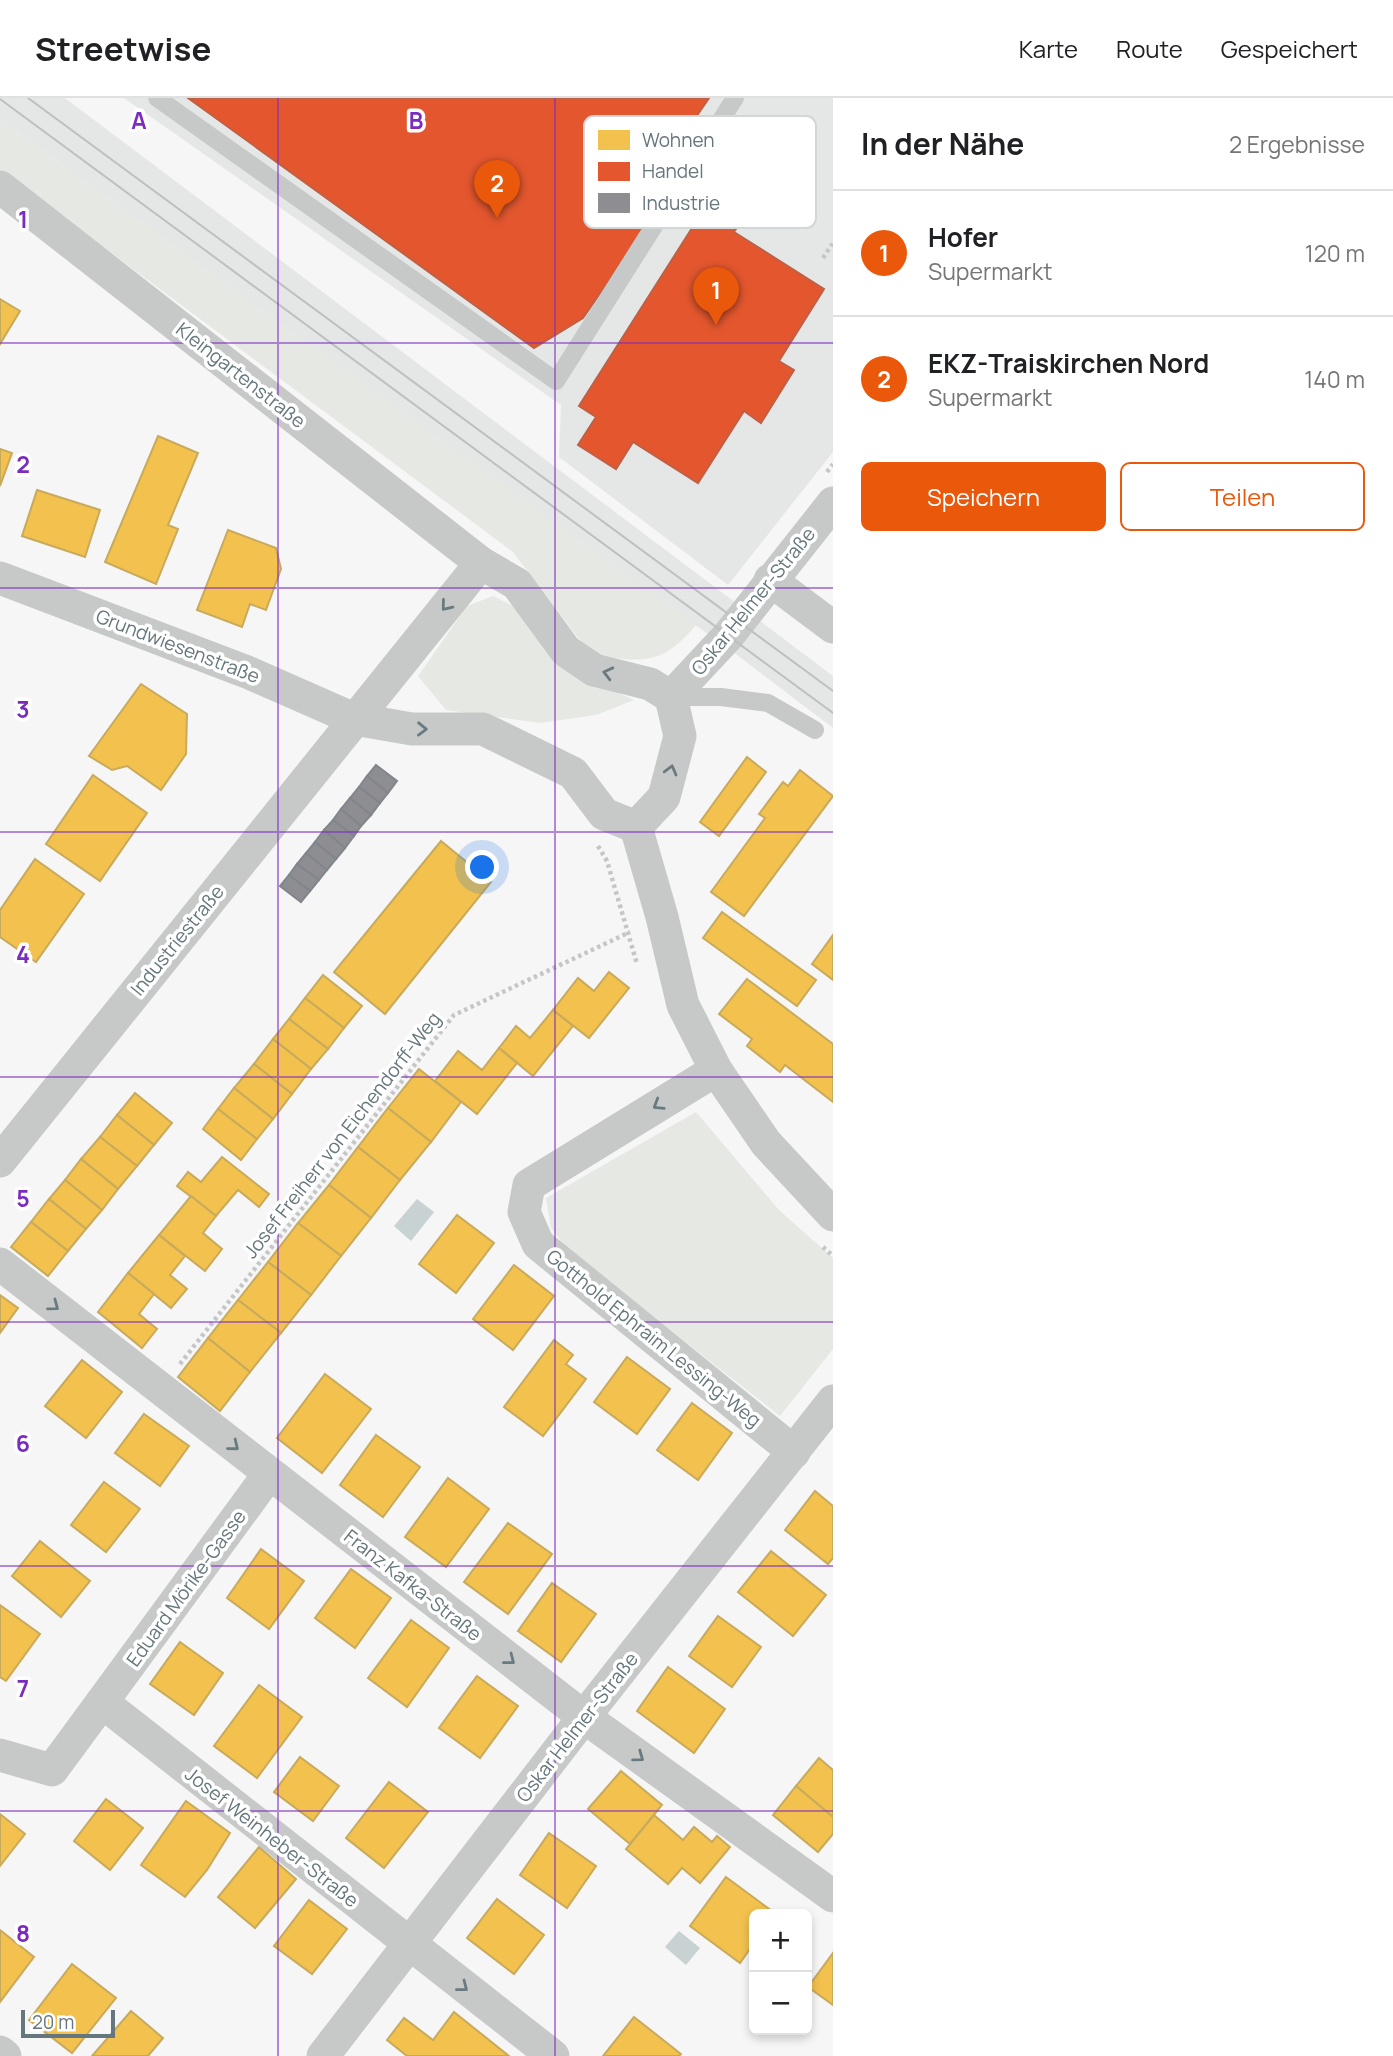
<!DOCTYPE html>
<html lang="de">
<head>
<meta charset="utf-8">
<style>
	body { margin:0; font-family:Manrope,sans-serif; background:#f2f2f2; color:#202124 }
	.controls { position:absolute; right:21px; bottom:21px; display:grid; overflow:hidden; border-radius:10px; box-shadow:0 4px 10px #0003 }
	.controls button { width:63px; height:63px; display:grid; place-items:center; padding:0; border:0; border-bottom:2px solid #e0e0e0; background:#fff; color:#202124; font:35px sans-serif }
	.scale { position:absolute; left:21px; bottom:18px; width:94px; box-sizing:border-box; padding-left:7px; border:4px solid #65767d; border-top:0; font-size:19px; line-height:24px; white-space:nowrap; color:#65767d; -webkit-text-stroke:5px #fff; paint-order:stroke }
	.you { position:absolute; left:483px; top:770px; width:24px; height:24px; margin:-18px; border:5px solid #fff; border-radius:50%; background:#1a73e8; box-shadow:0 0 0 10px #1a73e833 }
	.badge { display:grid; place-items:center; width:46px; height:46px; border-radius:50%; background:#ea580c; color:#fff; font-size:23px; font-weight:700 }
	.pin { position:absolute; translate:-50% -58px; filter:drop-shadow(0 2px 4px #0008) }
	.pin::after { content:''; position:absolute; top:37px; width:24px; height:21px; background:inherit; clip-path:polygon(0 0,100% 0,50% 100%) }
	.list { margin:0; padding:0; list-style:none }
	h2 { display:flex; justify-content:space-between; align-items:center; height:91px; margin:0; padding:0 28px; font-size:30px }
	h2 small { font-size:23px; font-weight:400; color:#757577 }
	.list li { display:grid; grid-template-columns:46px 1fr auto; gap:21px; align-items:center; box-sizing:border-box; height:126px; padding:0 28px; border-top:2px solid #e0e0e0 }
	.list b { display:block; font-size:26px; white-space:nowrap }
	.list p { margin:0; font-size:23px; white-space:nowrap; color:#757577 }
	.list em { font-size:23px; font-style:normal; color:#757577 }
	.actions { display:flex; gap:14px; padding:21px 28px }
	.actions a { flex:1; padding:16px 0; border:2px solid #ea580c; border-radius:10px; text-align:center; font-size:24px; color:#ea580c }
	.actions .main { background:#ea580c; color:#fff }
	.map { position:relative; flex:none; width:833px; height:1958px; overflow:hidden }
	header { display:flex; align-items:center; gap:42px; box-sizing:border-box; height:98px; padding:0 35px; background:#fff; border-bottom:2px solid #e0e0e0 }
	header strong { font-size:33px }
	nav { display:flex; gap:38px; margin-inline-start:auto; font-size:24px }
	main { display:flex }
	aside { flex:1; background:#fff }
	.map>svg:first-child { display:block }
	.built { fill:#e5e7e6 }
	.green { fill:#e6e8e4 }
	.water { fill:#c8d2d3 }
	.homes { fill:#f2c14e; stroke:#c8aa5c; stroke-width:2 }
	.shops { fill:#e4572e; stroke:#be6046; stroke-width:2 }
	.industry { fill:#8d8d92; stroke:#81868c; stroke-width:2 }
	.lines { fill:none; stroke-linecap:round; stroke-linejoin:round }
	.path { stroke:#c5c6c7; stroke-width:4.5; stroke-dasharray:3.5 3.5; stroke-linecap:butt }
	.lane { stroke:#c7c9c9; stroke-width:18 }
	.street { stroke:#c7c9c9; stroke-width:33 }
	.tram { stroke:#bdc0c0; stroke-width:2 }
	.oneway { stroke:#6a7a81 }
	.grid { fill:none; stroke:#7b2cbf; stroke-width:2; stroke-opacity:0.55 }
	.labels { text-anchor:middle; stroke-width:7; stroke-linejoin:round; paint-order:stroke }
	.street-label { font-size:19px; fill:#65767d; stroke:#fff }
	.key { fill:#fff; stroke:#d1d6d8; stroke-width:2 }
	.key-label { font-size:19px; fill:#65767d }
	.grid-label { font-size:23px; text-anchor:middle; font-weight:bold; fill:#7b2cbf; stroke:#fff; stroke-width:7; stroke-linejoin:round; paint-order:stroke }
</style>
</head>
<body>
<header>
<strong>Streetwise</strong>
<nav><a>Karte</a><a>Route</a><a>Gespeichert</a></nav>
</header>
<main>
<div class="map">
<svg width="833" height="1958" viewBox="0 0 833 1958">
	<rect width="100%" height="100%" fill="#f6f6f6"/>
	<g class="built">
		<polygon points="0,0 65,0 833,578 833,630 745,563 0,22"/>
		<polygon points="124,0 833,0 833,354 728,487 559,359 561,307"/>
	</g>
	<g class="green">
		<path d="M0,22L696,527C661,569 643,563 592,558L513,454L0,72Z"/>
		<polygon points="493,498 518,510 556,567 634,602 596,617 540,625 446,612 418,578 467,508"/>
		<polygon points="696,1014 779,1112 833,1160 833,1251 780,1318 569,1153 551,1130 546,1100"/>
	</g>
	<g class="water">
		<polygon points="417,1101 434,1114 411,1143 394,1128"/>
		<polygon points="679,1833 700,1850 686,1867 665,1849"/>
	</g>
	<g class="homes">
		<polygon points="0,201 20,213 0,246"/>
		<polygon points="158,338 198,355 168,427 178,431 156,486 105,464"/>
		<polygon points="0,351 12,355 0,388"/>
		<polygon points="37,392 100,412 85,459 22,438"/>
		<polygon points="228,432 276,450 281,471 266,512 250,506 242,529 197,512"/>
		<polygon points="141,586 187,616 186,656 161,692 127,668 112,672 89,658"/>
		<polygon points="747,659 766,674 719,738 700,724"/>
		<polygon points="800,672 833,698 744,818 711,794 765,720 759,716 783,684 788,688"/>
		<polygon points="93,677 147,715 100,783 46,746"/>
		<polygon points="441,743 491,784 385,916 334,874"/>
		<polygon points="35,761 84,796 36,864 0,839 0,812"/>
		<polygon points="722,814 816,882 797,908 703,840"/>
		<polygon points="833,837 833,882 812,866"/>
		<polygon points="609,874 629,890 589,940 553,912 578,880 594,893"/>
		<polygon points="323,877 362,908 344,930 305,900"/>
		<polygon points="747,881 833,946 833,1004 785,967 780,974 747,948 752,941 719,916"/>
		<polygon points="305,900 344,930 328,951 289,921"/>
		<polygon points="553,912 573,928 533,978 499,950 516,928 530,940"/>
		<polygon points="289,921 328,951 311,971 273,941"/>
		<polygon points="273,941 311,971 292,996 254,966"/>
		<polygon points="499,950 517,965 477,1016 435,983 458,953 482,972"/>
		<polygon points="254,966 292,996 273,1021 234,990"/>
		<polygon points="419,971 461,1004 431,1044 388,1010"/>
		<polygon points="234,990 273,1021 257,1041 218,1011"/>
		<polygon points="135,995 172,1025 154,1047 117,1017"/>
		<polygon points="388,1010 431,1044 400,1082 358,1049"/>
		<polygon points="218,1011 257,1041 241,1062 203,1031"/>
		<polygon points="117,1017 154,1047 137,1068 100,1039"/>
		<polygon points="100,1039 137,1068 118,1091 81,1061"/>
		<polygon points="358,1049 400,1082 371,1120 329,1087"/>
		<polygon points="222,1059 269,1096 259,1109 238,1092 216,1118 177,1088 188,1074 201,1084"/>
		<polygon points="81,1061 118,1091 102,1112 65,1082"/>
		<polygon points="65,1082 102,1112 86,1131 49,1101"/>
		<polygon points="329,1087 371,1120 341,1158 298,1125"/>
		<polygon points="191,1098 216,1118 203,1135 222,1151 205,1173 159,1137"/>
		<polygon points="49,1101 86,1131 68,1153 31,1124"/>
		<polygon points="457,1117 494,1145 456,1195 419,1166"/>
		<polygon points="31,1124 68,1153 48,1178 11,1149"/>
		<polygon points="298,1125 341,1158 311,1197 268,1164"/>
		<polygon points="159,1137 185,1158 170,1177 187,1191 171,1210 128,1175"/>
		<polygon points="268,1164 311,1197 281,1235 238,1202"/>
		<polygon points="514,1167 554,1198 513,1252 473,1221"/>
		<polygon points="128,1175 154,1196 139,1216 157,1231 142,1250 98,1214"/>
		<polygon points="0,1197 18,1210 0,1235"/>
		<polygon points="238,1202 281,1235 250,1274 208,1240"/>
		<polygon points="208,1240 250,1274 220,1313 178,1279"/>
		<polygon points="554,1242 573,1257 566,1266 586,1281 543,1338 504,1309"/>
		<polygon points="627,1259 670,1291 637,1336 594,1304"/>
		<polygon points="82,1262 122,1294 86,1340 45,1308"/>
		<polygon points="325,1276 371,1311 322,1375 277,1340"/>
		<polygon points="692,1305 732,1335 698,1382 657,1352"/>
		<polygon points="144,1316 189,1348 160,1388 115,1355"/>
		<polygon points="376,1337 420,1369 383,1419 340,1387"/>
		<polygon points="448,1380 489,1411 446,1469 405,1439"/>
		<polygon points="104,1384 140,1411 106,1454 71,1427"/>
		<polygon points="815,1393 833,1408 833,1460 828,1466 785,1432"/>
		<polygon points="508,1425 552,1456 508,1516 464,1484"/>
		<polygon points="40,1443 90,1483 61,1519 12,1478"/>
		<polygon points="261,1451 304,1483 269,1531 227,1500"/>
		<polygon points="771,1453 826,1497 793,1538 738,1494"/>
		<polygon points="351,1471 391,1500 355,1550 315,1520"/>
		<polygon points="552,1485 596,1516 561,1564 518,1533"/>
		<polygon points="0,1507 40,1536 6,1583 0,1579"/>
		<polygon points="718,1518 761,1549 732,1589 689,1558"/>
		<polygon points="411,1522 449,1550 407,1609 368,1580"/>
		<polygon points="180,1544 223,1575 194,1617 150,1586"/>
		<polygon points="668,1569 725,1611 694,1655 637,1613"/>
		<polygon points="477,1578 518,1608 480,1660 439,1630"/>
		<polygon points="259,1587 302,1619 257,1680 214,1648"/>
		<polygon points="300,1659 339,1688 313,1723 274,1694"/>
		<polygon points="819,1660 833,1672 833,1719 796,1688"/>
		<polygon points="621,1673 662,1707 630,1746 588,1711"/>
		<polygon points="389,1684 428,1714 384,1770 346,1740"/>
		<polygon points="796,1688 833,1719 833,1736 818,1754 773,1717"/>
		<polygon points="106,1701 143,1730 110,1772 74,1743"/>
		<polygon points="186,1703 230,1735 207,1772 185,1799 141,1767"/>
		<polygon points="0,1716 25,1736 0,1768"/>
		<polygon points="654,1717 683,1742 694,1729 712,1744 717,1738 730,1749 700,1785 682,1770 668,1786 626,1751"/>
		<polygon points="549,1735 596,1768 567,1810 520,1777"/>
		<polygon points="259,1749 296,1781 255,1830 218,1799"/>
		<polygon points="726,1779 776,1816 754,1816 754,1845 740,1865 690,1828"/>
		<polygon points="497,1801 544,1837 514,1876 467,1840"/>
		<polygon points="309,1802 347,1831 312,1876 274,1848"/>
		<polygon points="0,1832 34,1859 0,1904"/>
		<polygon points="833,1855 833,1907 808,1889"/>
		<polygon points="72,1866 116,1900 72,1955 29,1922"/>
		<polygon points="131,1913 163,1940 148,1958 92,1958"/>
		<polygon points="454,1914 509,1958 407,1958 387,1942 404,1920 433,1942"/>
		<polygon points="634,1919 681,1956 679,1958 603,1958"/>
	</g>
	<g class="shops">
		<polygon points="188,0 709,0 632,113 647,128 583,220 534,250"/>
		<polygon points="713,97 745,118 734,134 824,191 779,263 794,272 761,325 744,313 698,385 633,344 616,371 578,347 596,319 579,308"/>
	</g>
	<g class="industry">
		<polygon points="376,667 397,683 388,695 367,678"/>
		<polygon points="367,678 388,695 380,705 359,689"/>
		<polygon points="359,689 380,705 371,717 350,700"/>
		<polygon points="350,700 371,717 361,728 341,711"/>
		<polygon points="341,711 361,728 354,738 333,722"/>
		<polygon points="333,722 354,738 345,750 324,732"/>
		<polygon points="324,732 345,750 336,761 315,744"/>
		<polygon points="315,744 336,761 327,772 306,755"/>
		<polygon points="306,755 327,772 319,782 297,766"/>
		<polygon points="297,766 319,782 310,793 289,777"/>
		<polygon points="289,777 310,793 301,804 280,788"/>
	</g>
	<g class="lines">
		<g class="path">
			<polyline points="823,160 833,145"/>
			<polyline points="827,374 833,366"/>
			<polyline points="598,748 607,763 637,866"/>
			<polyline points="823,1149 833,1158"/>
			<polyline points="180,1266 454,917 630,834"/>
		</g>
		<g class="lane">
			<polyline points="157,0 556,283 735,0"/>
			<polyline points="671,599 721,599 768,605 815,632"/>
		</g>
		<g class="street">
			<polyline points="0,89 481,465"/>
			<polyline points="0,480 247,574 354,621 412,631 483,631 573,675 604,716 636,729"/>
			<polyline points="770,482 833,529"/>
			<polyline points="671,599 728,538 833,405"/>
			<polyline points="636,729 662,819 683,907 716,972 766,1045 833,1117"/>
			<polyline points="636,729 664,699 680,638 671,599"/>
			<polyline points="716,972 529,1087 524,1114 538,1146 794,1354"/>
			<polyline points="0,1063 481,465 517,486 566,553 594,572 650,586 671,599"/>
			<polyline points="0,1166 584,1619 833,1798"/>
			<polyline points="102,1604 269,1376"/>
			<polyline points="0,1657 52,1672 102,1604 553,1958"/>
			<polyline points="0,1954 5,1958"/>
			<polyline points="323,1958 584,1619 833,1303"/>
		</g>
		<g class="tram">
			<polyline points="28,0 833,593"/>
			<polyline points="0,1 833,615"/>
		</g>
	</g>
	<defs><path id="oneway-chevron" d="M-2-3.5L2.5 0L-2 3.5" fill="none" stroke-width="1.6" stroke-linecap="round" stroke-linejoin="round" transform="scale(1.75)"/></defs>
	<g class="oneway">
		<use href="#oneway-chevron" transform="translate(446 508) rotate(129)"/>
		<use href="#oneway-chevron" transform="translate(608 575) rotate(-166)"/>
		<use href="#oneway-chevron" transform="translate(422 631) rotate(1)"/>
		<use href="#oneway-chevron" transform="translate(671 672) rotate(-75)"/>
		<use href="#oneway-chevron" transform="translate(658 1007) rotate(148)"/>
		<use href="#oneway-chevron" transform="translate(54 1208) rotate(37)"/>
		<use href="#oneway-chevron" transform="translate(234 1348) rotate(39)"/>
		<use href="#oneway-chevron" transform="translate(510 1562) rotate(38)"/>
		<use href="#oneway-chevron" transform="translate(639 1659) rotate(36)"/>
		<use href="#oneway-chevron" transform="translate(463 1889) rotate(38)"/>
	</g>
	<path class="grid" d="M278,0V1958M555,0V1958M0,245H833M0,490H833M0,734H833M0,979H833M0,1224H833M0,1468H833M0,1713H833"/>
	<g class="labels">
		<g class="street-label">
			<text transform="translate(241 277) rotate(38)" y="7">Kleingartenstraße</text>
			<text transform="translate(753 503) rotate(-51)" y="7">Oskar Helmer-Straße</text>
			<text transform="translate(178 548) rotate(21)" y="7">Grundwiesenstraße</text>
			<text transform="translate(177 842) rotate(-51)" y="7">Industriestraße</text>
			<text transform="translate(342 1037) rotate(-52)" y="7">Josef Freiherr von Eichendorff-Weg</text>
			<text transform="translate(654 1240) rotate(39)" y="7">Gotthold Ephraim Lessing-Weg</text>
			<text transform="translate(413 1487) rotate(38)" y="7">Franz Kafka-Straße</text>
			<text transform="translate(186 1490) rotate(-54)" y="7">Eduard Mörike-Gasse</text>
			<text transform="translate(577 1629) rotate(-52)" y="7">Oskar Helmer-Straße</text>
			<text transform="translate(272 1739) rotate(38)" y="7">Josef Weinheber-Straße</text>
		</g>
	</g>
	<rect x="584" y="18" width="232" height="112" rx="10" class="key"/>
	<rect x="598" y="32" width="32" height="20" fill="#f2c14e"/>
	<rect x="598" y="64" width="32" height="19" fill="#e4572e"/>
	<rect x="598" y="95" width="32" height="20" fill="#8d8d92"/>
	<g class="key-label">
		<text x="642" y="49">Wohnen</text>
		<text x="642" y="80">Handel</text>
		<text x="642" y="112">Industrie</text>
	</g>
	<g class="grid-label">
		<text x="139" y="31">A</text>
		<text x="416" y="31">B</text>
		<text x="23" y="130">1</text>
		<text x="23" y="375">2</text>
		<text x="23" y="620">3</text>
		<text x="23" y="865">4</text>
		<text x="23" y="1109">5</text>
		<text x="23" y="1354">6</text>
		<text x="23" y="1599">7</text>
		<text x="23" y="1844">8</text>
	</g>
</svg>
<div class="controls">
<button>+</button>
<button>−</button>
</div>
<div class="scale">20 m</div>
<div class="you"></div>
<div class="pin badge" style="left:716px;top:227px">1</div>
<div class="pin badge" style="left:497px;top:120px">2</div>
</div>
<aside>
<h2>In der Nähe<small>2 Ergebnisse</small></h2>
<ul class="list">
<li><span class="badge">1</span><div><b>Hofer</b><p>Supermarkt</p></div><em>120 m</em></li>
<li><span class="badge">2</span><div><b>EKZ-Traiskirchen Nord</b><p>Supermarkt</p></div><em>140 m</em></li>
</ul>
<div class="actions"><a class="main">Speichern</a><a>Teilen</a></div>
</aside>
</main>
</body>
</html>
